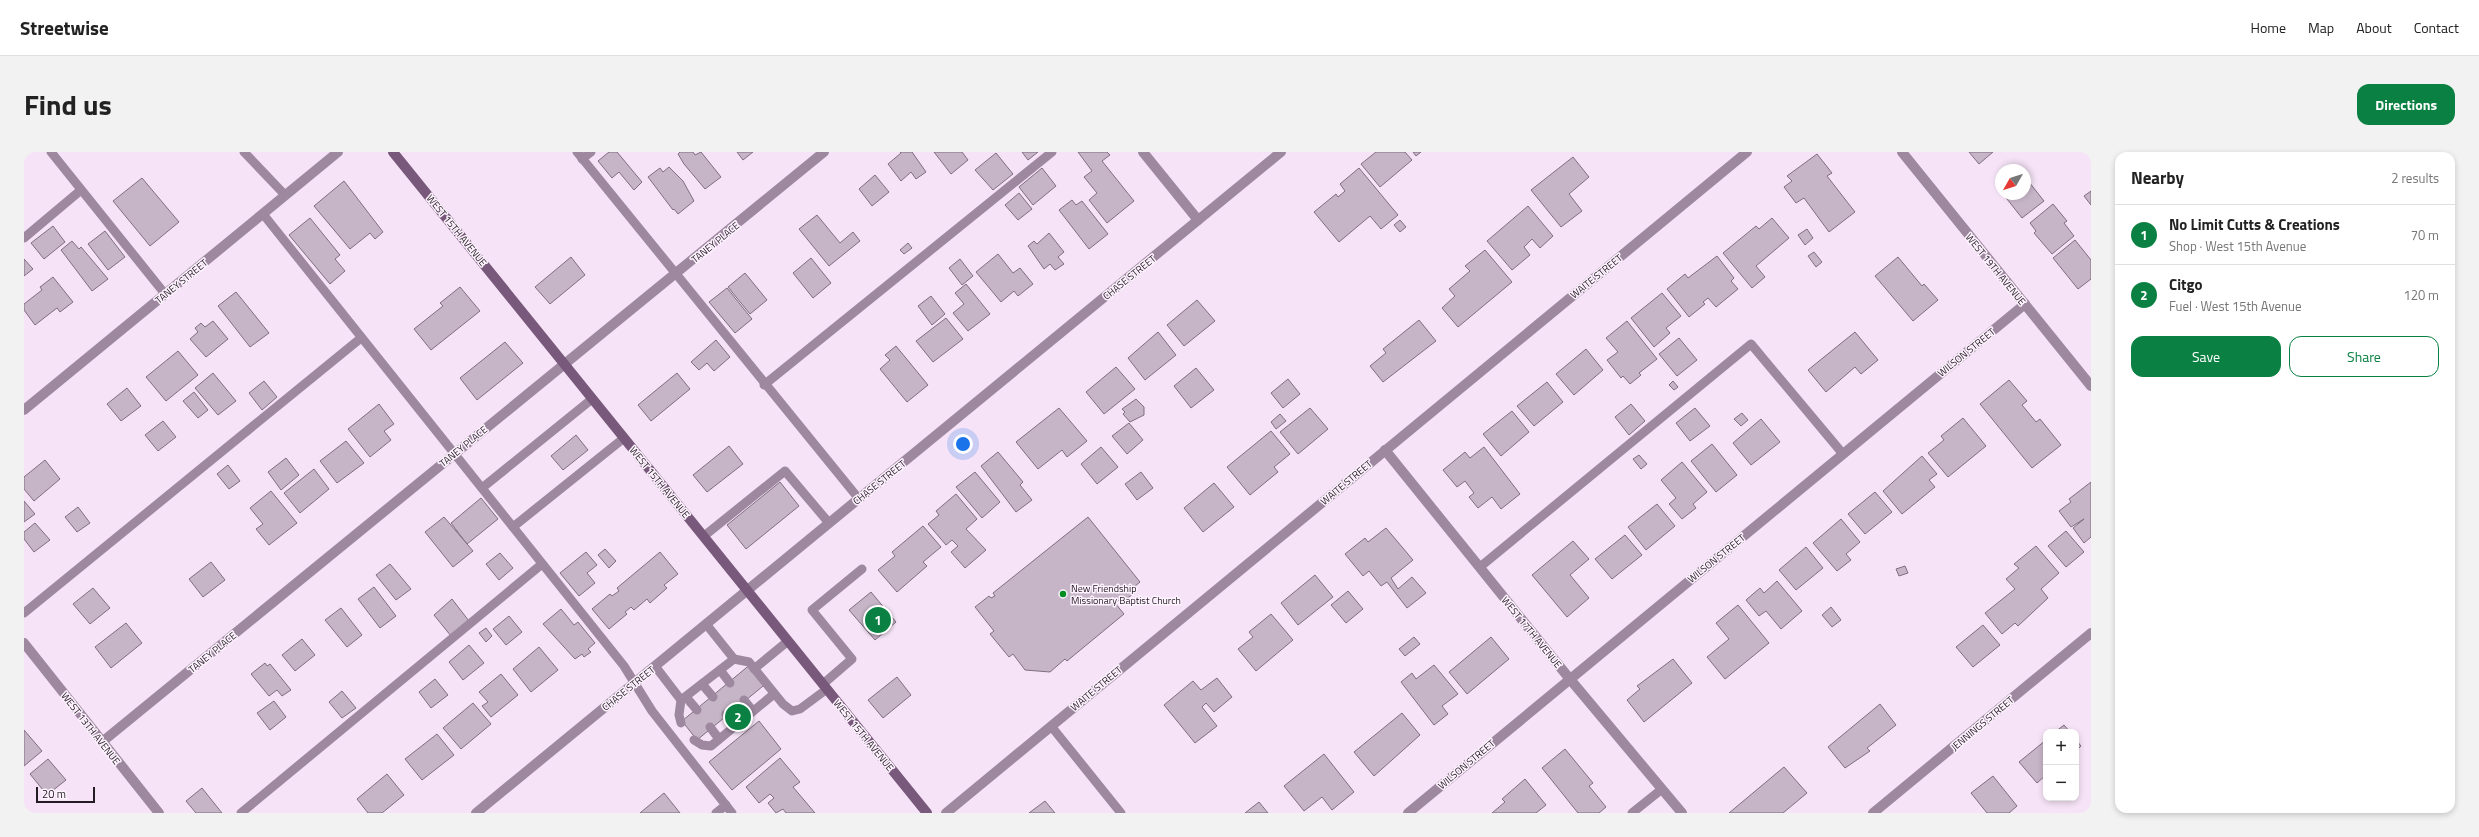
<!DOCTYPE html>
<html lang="en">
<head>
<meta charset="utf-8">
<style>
	body { margin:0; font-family:"Titillium Web",sans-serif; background:#f2f2f2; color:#222 }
	.controls { position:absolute; right:12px; bottom:12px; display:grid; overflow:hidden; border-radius:8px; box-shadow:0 2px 6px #0003 }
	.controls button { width:36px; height:36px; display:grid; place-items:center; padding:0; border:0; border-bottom:1px solid #e0e0e0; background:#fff; color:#222; font:20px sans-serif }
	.compass { position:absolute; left:1971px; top:12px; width:36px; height:36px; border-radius:50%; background:#fff; box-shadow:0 2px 6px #0003; rotate:231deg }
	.scale { position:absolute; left:12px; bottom:10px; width:59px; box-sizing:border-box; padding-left:4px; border:2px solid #231c23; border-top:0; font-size:11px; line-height:14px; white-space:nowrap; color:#231c23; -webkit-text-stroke:3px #fef3ff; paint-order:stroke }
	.you { position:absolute; left:939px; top:292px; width:14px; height:14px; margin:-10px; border:3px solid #fff; border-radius:50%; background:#1a73e8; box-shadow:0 0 0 6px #1a73e833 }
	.badge { display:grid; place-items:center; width:26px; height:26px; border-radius:50%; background:#0b8043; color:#fff; font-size:13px; font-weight:700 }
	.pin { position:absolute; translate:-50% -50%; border:2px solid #fff; box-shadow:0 1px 4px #0006 }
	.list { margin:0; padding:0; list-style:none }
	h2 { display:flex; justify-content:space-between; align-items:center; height:52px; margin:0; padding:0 16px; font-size:17px }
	h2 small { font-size:13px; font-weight:400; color:#767676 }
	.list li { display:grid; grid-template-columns:26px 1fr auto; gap:12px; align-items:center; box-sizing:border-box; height:60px; padding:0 16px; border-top:1px solid #e0e0e0 }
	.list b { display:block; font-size:15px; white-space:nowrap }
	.list p { margin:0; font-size:13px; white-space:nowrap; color:#767676 }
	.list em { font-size:13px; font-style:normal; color:#767676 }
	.actions { display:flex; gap:8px; padding:12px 16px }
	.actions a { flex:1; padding:9px 0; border:1px solid #0b8043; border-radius:12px; text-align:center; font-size:14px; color:#0b8043 }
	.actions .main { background:#0b8043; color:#fff }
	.map { position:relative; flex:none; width:2067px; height:661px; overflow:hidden; border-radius:12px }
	header { display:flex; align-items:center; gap:24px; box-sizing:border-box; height:56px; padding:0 20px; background:#fff; border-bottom:1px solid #e0e0e0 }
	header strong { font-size:19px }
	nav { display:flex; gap:22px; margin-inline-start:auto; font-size:14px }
	.intro { display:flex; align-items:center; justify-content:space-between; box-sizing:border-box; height:96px; padding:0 24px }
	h1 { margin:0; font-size:28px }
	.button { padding:10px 18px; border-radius:12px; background:#0b8043; color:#fff; font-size:14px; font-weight:700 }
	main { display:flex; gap:24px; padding:0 24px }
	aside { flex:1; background:#fff; border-radius:12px; box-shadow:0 2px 6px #0003 }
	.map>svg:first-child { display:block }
	.building { fill:#c6b4c7; stroke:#7f6e80 }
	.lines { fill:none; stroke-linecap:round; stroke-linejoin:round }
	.service { stroke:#9e88a0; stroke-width:9 }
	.minor { stroke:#9e88a0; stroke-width:10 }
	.tertiary { stroke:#9e88a0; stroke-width:10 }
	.secondary { stroke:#79597b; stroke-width:10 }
	.poi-dot { fill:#008e20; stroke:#fef3ff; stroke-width:1.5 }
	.labels { text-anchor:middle; stroke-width:3; stroke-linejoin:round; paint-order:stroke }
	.street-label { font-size:10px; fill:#231c23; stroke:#fef3ff }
	.poi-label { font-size:10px; fill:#231c23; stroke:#fef3ff; text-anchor:start }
</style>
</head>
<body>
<header>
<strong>Streetwise</strong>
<nav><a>Home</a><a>Map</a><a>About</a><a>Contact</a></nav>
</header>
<div class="intro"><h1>Find us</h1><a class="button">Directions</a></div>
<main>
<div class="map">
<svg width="2067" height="661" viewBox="0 0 2067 661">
	<rect width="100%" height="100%" fill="#f6e3f7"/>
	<g class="building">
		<polygon points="585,0 593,0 618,30 610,38 595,20 588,26 574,9"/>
		<polygon points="656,0 669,0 671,3 677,0 697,25 681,37 660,12 654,2"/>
		<polygon points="713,0 729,0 719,8"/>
		<polygon points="876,0 888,0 902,20 892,27 887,20 877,29 864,12 877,1"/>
		<polygon points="910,0 938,0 944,8 927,22"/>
		<polygon points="998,0 1014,0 1004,8"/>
		<polygon points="1054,0 1083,0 1086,3 1078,9 1110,49 1083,71 1065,48 1073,41 1060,25 1068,19"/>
		<polygon points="1352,0 1381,0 1388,8 1356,35 1337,12"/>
		<polygon points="1389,0 1397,0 1392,4"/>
		<polygon points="1945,0 1969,0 1955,12"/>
		<polygon points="972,1 989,22 969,38 951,18"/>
		<polygon points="1793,2 1808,21 1803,24 1831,60 1805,80 1780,46 1772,51 1760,35 1768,29 1763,24"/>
		<polygon points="1549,5 1565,25 1545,42 1558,59 1537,75 1507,38"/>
		<polygon points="645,15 659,29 670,49 654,62 650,57 649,58 624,25 636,16 639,20"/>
		<polygon points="1018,16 1032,34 1009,53 995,35"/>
		<polygon points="1335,16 1374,63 1357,77 1346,64 1315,90 1290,60 1312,42 1314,45 1321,39 1316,32"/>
		<polygon points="851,23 865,40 848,54 835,37"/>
		<polygon points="2001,25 2020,49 1998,66 1979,42 2001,42"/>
		<polygon points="118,26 155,70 126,94 89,49"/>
		<polygon points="320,29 359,80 351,87 346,81 326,97 290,54"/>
		<polygon points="2067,39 2067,53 2060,44"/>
		<polygon points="995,41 1008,57 994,68 981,53"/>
		<polygon points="1048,48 1052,53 1058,49 1084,82 1065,97 1035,58"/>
		<polygon points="2029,52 2043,69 2040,71 2050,84 2028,102 2010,81 2012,79 2006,71"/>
		<polygon points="1504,54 1529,84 1516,96 1508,87 1500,95 1506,103 1488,118 1463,89"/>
		<polygon points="793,63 816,91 829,80 836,89 805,114 775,77"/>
		<polygon points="286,66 316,103 311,107 321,119 306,132 265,83"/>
		<polygon points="1748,66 1765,86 1732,114 1741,125 1728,136 1699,101 1732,74 1735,77"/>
		<polygon points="1376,68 1382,75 1376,80 1370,73"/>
		<polygon points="29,74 41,90 20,107 7,91"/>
		<polygon points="1783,77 1789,86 1781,93 1774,83"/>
		<polygon points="81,79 101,105 84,118 64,92"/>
		<polygon points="1025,81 1040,100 1034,105 1040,112 1031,118 1026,112 1020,117 1004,94 1010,89 1013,92"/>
		<polygon points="2051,88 2067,108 2067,127 2054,137 2029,106"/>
		<polygon points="48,89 55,97 57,95 84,127 68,139 37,98"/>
		<polygon points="884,91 888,96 880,102 876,98"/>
		<polygon points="1461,98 1488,130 1434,175 1418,156 1431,144 1425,137 1446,119 1441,114"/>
		<polygon points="1790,100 1798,110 1792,115 1784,104"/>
		<polygon points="974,102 989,121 996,116 1009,132 994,144 990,139 977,150 952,120"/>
		<polygon points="1693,104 1710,126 1707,129 1714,137 1692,155 1684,146 1679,150 1681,152 1665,165 1643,137 1661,122 1664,126"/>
		<polygon points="547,105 561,123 526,152 511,135"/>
		<polygon points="1874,105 1898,134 1900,132 1914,148 1889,169 1851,124"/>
		<polygon points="787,106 807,131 789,146 769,121"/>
		<polygon points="0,107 9,117 0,124"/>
		<polygon points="936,107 949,124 938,133 925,116"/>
		<polygon points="721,121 743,148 726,162 704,135"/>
		<polygon points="29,125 49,150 36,160 33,156 11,173 0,158 0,152 18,138 16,135"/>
		<polygon points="942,132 966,162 944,179 929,161 940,152 931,141"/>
		<polygon points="436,135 456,159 407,198 390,177 419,154 416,151"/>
		<polygon points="703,136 728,167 711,181 685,150"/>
		<polygon points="212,140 245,181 226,195 194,154"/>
		<polygon points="1638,141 1657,164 1642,176 1646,181 1630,195 1607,166"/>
		<polygon points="907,144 921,162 908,173 894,154"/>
		<polygon points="1173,148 1191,169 1160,194 1143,173"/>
		<polygon points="922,166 939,187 909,210 892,189"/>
		<polygon points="1395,168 1412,189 1359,230 1346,214 1362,201 1359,197"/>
		<polygon points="189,169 204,187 182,205 166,187 174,180 171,176 177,171 181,175"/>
		<polygon points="1603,169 1633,207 1615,221 1617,223 1606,232 1599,224 1597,226 1583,208 1594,200 1582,186"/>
		<polygon points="1134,180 1152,203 1121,228 1104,206"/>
		<polygon points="1831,180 1854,208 1837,222 1831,215 1802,240 1784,218"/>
		<polygon points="1655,186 1673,208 1653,224 1635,202"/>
		<polygon points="692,188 706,205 690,219 683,211 675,218 667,210"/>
		<polygon points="481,190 499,211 453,248 436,226"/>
		<polygon points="872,194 904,233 883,250 856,217 866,208 861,203"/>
		<polygon points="1562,197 1579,218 1550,243 1532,222"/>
		<polygon points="154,199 174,223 142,249 122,225"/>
		<polygon points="1092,215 1111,237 1080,262 1062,240"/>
		<polygon points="1172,216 1190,238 1167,256 1150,234"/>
		<polygon points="189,221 212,249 194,263 171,236"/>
		<polygon points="653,221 666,237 627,269 614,253"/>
		<polygon points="1264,227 1276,242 1259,256 1247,241"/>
		<polygon points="1985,228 2003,249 1998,253 2012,270 2016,267 2037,293 2008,316 1956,252"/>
		<polygon points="240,229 253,245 238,258 225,241"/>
		<polygon points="1649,229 1654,235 1650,238 1645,233"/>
		<polygon points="1523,230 1539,250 1510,274 1493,254"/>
		<polygon points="103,236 117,254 97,269 83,252"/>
		<polygon points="170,240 184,258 174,266 159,249"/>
		<polygon points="1112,247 1120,255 1120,263 1106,270 1099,262 1101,260 1098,257"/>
		<polygon points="355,252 370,272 360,279 367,288 346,305 324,277"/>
		<polygon points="1607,252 1621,269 1605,283 1591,265"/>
		<polygon points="1035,256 1063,289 1043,305 1038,298 1014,317 992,290"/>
		<polygon points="1286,256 1304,277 1274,302 1256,280"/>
		<polygon points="1671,256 1686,274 1666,289 1652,271"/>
		<polygon points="1488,259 1505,280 1477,304 1459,282"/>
		<polygon points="1718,261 1724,268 1717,274 1710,267"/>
		<polygon points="1256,262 1262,269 1252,277 1247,270"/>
		<polygon points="1939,266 1962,294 1924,325 1904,301 1920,288 1917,284"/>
		<polygon points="1737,267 1756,290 1727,313 1709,291"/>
		<polygon points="139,269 152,285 134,299 121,283"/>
		<polygon points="1105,271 1119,288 1103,302 1088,284"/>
		<polygon points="1247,279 1266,302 1250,315 1254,320 1226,343 1203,315"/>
		<polygon points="552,283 564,298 539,318 527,304"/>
		<polygon points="322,289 340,311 313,331 296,309"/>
		<polygon points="1688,292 1713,323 1692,340 1667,309"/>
		<polygon points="705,294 719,312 683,340 669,323"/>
		<polygon points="1077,295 1094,315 1073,332 1057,312"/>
		<polygon points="1460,295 1496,342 1477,357 1468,345 1454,356 1445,345 1450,341 1441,329 1433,335 1419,318 1441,300 1446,306"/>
		<polygon points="974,300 999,330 996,333 1008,348 992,360 957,314"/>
		<polygon points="1615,303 1623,312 1617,317 1609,307"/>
		<polygon points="1898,304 1913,322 1905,328 1911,335 1878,362 1859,339"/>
		<polygon points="262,306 275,323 257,338 244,320"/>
		<polygon points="21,308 36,327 10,349 0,337 0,325"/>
		<polygon points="1658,310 1683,340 1669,352 1672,356 1658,367 1645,352 1652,346 1637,328"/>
		<polygon points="204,313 216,329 205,337 193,322"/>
		<polygon points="290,317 305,337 276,361 260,341"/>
		<polygon points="951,320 976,350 958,366 932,335"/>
		<polygon points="1117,320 1129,336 1113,348 1101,332"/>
		<polygon points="756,330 775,354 722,397 703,373"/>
		<polygon points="2067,330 2067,385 2060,391 2049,376 2060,367 2047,375 2035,359 2047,350 2045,347"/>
		<polygon points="1190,331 1210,355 1179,380 1160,356"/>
		<polygon points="247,339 273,371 245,393 232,377 239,372 226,356"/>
		<polygon points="1851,340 1868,360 1841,382 1824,362"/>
		<polygon points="932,342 953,367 942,377 962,398 941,416 927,400 934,394 928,388 922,393 904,372 915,363 912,359"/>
		<polygon points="457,346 474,367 443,392 427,371"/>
		<polygon points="0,349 11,362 0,370"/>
		<polygon points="1633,352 1651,374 1622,398 1604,375"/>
		<polygon points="54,355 66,371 53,380 41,365"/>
		<polygon points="420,365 449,399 429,415 401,380"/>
		<polygon points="1064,365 1116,430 1110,435 1113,439 1097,451 1095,448 1091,451 1100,462 1043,509 1041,507 1026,520 1001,518 989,502 985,505 966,482 970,479 951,455 965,444 967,446 971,444 969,441"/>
		<polygon points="1817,367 1836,390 1822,402 1827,408 1813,419 1789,391"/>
		<polygon points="11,371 26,388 10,400 0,387 0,380"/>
		<polygon points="899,374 917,395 899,410 903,414 873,440 854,418 871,404 868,400"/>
		<polygon points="1362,376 1389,408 1367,426 1374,437 1388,425 1402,441 1383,456 1363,430 1357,434 1345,419 1339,424 1321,402 1341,386 1344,390"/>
		<polygon points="2042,379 2060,400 2042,415 2024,394"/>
		<polygon points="1601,383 1618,403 1588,427 1571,407"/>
		<polygon points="1549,389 1565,407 1546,423 1565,446 1543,465 1508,423"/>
		<polygon points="2012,394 2035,421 2017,437 2024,446 1994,474 1991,471 1978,482 1961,461 1991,437 1982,427 1995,416 1990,412"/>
		<polygon points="1782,395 1799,416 1772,438 1755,418"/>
		<polygon points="581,397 592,409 585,416 574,403"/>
		<polygon points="562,400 573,413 563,421 571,431 555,444 536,421"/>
		<polygon points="636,400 654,422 640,433 643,436 626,451 623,447 610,458 607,455 601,460 603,462 585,477 568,457 586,442 588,444 595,439 593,436"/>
		<polygon points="476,401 489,416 475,428 462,412"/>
		<polygon points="187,410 201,428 179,445 165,427"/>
		<polygon points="366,412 387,437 372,448 352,423"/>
		<polygon points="1881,414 1884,421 1875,424 1872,417"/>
		<polygon points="1291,423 1309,445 1274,473 1257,451"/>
		<polygon points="1753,429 1778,459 1757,477 1742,459 1735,464 1722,448 1736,436 1740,441"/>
		<polygon points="350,435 372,464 356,476 334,447"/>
		<polygon points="69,436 86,456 66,472 49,452"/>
		<polygon points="1324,439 1339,457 1322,471 1307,453"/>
		<polygon points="847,440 872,470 851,488 825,458"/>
		<polygon points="428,447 445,469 427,484 410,463"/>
		<polygon points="1714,453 1745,491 1701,527 1683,505 1705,487 1692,471"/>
		<polygon points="1807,455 1817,468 1808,475 1798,463"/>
		<polygon points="317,456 338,483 323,495 301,468"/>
		<polygon points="537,457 550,473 554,470 571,491 564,497 567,500 560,505 558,502 551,507 519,472"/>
		<polygon points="1247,462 1269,488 1232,519 1214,497 1229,485 1225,480"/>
		<polygon points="485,464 498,480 482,493 469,477"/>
		<polygon points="102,471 118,491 87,516 71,495"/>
		<polygon points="1959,473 1976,493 1949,515 1932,495"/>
		<polygon points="462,476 468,484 462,490 455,481"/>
		<polygon points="1390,485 1396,492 1381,504 1375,497"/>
		<polygon points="1467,485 1485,507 1443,542 1425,520"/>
		<polygon points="278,487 291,503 271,519 258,503"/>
		<polygon points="445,493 460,511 439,528 425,510"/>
		<polygon points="515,495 534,518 507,540 489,517"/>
		<polygon points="1649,507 1668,531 1620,570 1603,548 1616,537 1613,534"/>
		<polygon points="241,511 243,514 246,512 267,538 258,544 253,538 245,544 227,522"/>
		<polygon points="728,511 744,530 673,588 658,569"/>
		<polygon points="1410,513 1434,542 1418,554 1424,562 1410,573 1377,530 1388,521 1392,527"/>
		<polygon points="477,522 494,543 467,565 458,554 464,550 455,540"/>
		<polygon points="873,525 887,543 859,566 844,548"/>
		<polygon points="1193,526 1208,545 1190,560 1182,551 1178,555 1193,574 1171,591 1140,553 1169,529 1177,538"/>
		<polygon points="411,527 424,543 407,556 395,540"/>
		<polygon points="318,539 332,556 318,566 305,550"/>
		<polygon points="250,549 262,565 246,578 233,561"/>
		<polygon points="449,551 467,572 437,597 419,576"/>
		<polygon points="1856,552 1872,573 1843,596 1846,599 1821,616 1804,595"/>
		<polygon points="1378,561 1396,583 1350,624 1330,600"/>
		<polygon points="735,569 757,597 708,638 685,610"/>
		<polygon points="2040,573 2046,580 2031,580"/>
		<polygon points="0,578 18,599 0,614"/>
		<polygon points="413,582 430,603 398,628 381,607"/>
		<polygon points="2022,588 2022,623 2013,631 1995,610"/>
		<polygon points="2052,588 2057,594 2052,599"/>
		<polygon points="1541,597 1569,631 1565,634 1582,655 1575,661 1554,661 1518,616"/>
		<polygon points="1300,602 1330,640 1308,658 1298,645 1280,659 1260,634"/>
		<polygon points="756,606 776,630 769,635 791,661 762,661 759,657 752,661 744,651 750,646 746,642 735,651 722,635"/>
		<polygon points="24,607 42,628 23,643 6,622"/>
		<polygon points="1760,615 1783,641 1759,661 1705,661"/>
		<polygon points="363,622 380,643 358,661 344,661 333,647"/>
		<polygon points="1969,624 1993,654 1985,661 1963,661 1947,641"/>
		<polygon points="1501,627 1522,653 1512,661 1468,661 1481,650 1478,647"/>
		<polygon points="178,636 198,661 172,661 162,649"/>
		<polygon points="640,641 656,661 616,661"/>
		<polygon points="1021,649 1031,661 1005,661"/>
		<polygon points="1235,650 1244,661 1221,661"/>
	</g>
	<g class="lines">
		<g class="service">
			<polyline points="27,0 141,142"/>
			<polyline points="220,0 261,43"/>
			<polyline points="553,0 835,347"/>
			<polyline points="558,7 567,0"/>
			<polyline points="239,62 600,514 628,559 708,661"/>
			<polyline points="0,86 57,38"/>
			<polyline points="740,233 1028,0"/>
			<polyline points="458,336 568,247"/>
			<polyline points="489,375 600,286"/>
			<polyline points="680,384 761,319 805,371"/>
			<polyline points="1456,415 1727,192 1819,302"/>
			<polyline points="0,461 337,186"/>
			<polyline points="682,472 710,507"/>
			<polyline points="631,514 657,548 655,563 657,571"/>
			<polyline points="730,517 764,489"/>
			<polyline points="696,518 706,531"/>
			<polyline points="678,532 689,545"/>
			<polyline points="799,532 828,507 788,458 838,417"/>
			<polyline points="662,545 673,558"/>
			<polyline points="657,548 710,507 725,510 759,552 768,559 776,557 803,537"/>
			<polyline points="720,548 729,559"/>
			<polyline points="702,562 711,574"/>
			<polyline points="1027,574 1097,661"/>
			<polyline points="686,575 695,587"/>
			<polyline points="670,588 678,593 687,594 750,542"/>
			<polyline points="217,661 518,412"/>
			<polyline points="692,661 702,653"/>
			<polyline points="1608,661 1638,637"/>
		</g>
		<g class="minor">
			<polyline points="1119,0 1174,68"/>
			<polyline points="0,258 314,0"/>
			<polyline points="1361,298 1545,526 1658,661"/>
			<polyline points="0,491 135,661"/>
			<polyline points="78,590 800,0"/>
			<polyline points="922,661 1723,0"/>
			<polyline points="1384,661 2001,152"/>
			<polyline points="1849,661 2067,481"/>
		</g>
		<g class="tertiary">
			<polyline points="1878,0 2067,234"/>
			<polyline points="452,661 1257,0"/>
		</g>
		<polyline class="secondary" points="369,0 903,661"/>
	</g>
	<circle class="poi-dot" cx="1039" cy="442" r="4"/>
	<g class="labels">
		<g class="street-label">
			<text transform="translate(433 78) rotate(51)" y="4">WEST 15TH AVENUE</text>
			<text transform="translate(691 90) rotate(-39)" y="4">TANEY PLACE</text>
			<text transform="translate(1972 117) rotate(51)" y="4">WEST 19TH AVENUE</text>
			<text transform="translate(1572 124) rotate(-39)" y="4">WAITE STREET</text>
			<text transform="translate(1105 125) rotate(-39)" y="4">CHASE STREET</text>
			<text transform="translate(157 129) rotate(-39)" y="4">TANEY STREET</text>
			<text transform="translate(1942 200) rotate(-39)" y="4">WILSON STREET</text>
			<text transform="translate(439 294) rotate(-39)" y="4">TANEY PLACE</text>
			<text transform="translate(636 330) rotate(51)" y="4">WEST 15TH AVENUE</text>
			<text transform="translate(855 330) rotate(-39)" y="4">CHASE STREET</text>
			<text transform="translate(1322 330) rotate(-40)" y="4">WAITE STREET</text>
			<text transform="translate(1692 406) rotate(-39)" y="4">WILSON STREET</text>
			<text transform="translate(1508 480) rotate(51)" y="4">WEST 17TH AVENUE</text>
			<text transform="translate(188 500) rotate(-39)" y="4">TANEY PLACE</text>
			<text transform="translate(604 536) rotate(-39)" y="4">CHASE STREET</text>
			<text transform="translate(1072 536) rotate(-40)" y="4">WAITE STREET</text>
			<text transform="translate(1958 571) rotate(-40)" y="4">JENNINGS STREET</text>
			<text transform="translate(67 576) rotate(52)" y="4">WEST 13TH AVENUE</text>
			<text transform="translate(840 583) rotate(51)" y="4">WEST 15TH AVENUE</text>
			<text transform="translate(1442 612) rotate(-40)" y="4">WILSON STREET</text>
		</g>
		<g class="poi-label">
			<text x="1047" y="440">New Friendship<tspan x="1047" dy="12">Missionary Baptist Church</tspan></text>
		</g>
	</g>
</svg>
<div class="controls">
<button>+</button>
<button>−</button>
</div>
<svg class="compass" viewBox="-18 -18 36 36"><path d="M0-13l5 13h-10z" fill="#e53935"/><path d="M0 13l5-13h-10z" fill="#767676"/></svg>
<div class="scale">20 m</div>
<div class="you"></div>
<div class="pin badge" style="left:854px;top:468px">1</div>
<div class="pin badge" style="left:714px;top:565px">2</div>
</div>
<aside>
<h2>Nearby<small>2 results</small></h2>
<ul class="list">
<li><span class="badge">1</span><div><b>No Limit Cutts &amp; Creations</b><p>Shop · West 15th Avenue</p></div><em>70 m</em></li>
<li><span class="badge">2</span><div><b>Citgo</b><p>Fuel · West 15th Avenue</p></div><em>120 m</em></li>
</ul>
<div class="actions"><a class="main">Save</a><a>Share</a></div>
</aside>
</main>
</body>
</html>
